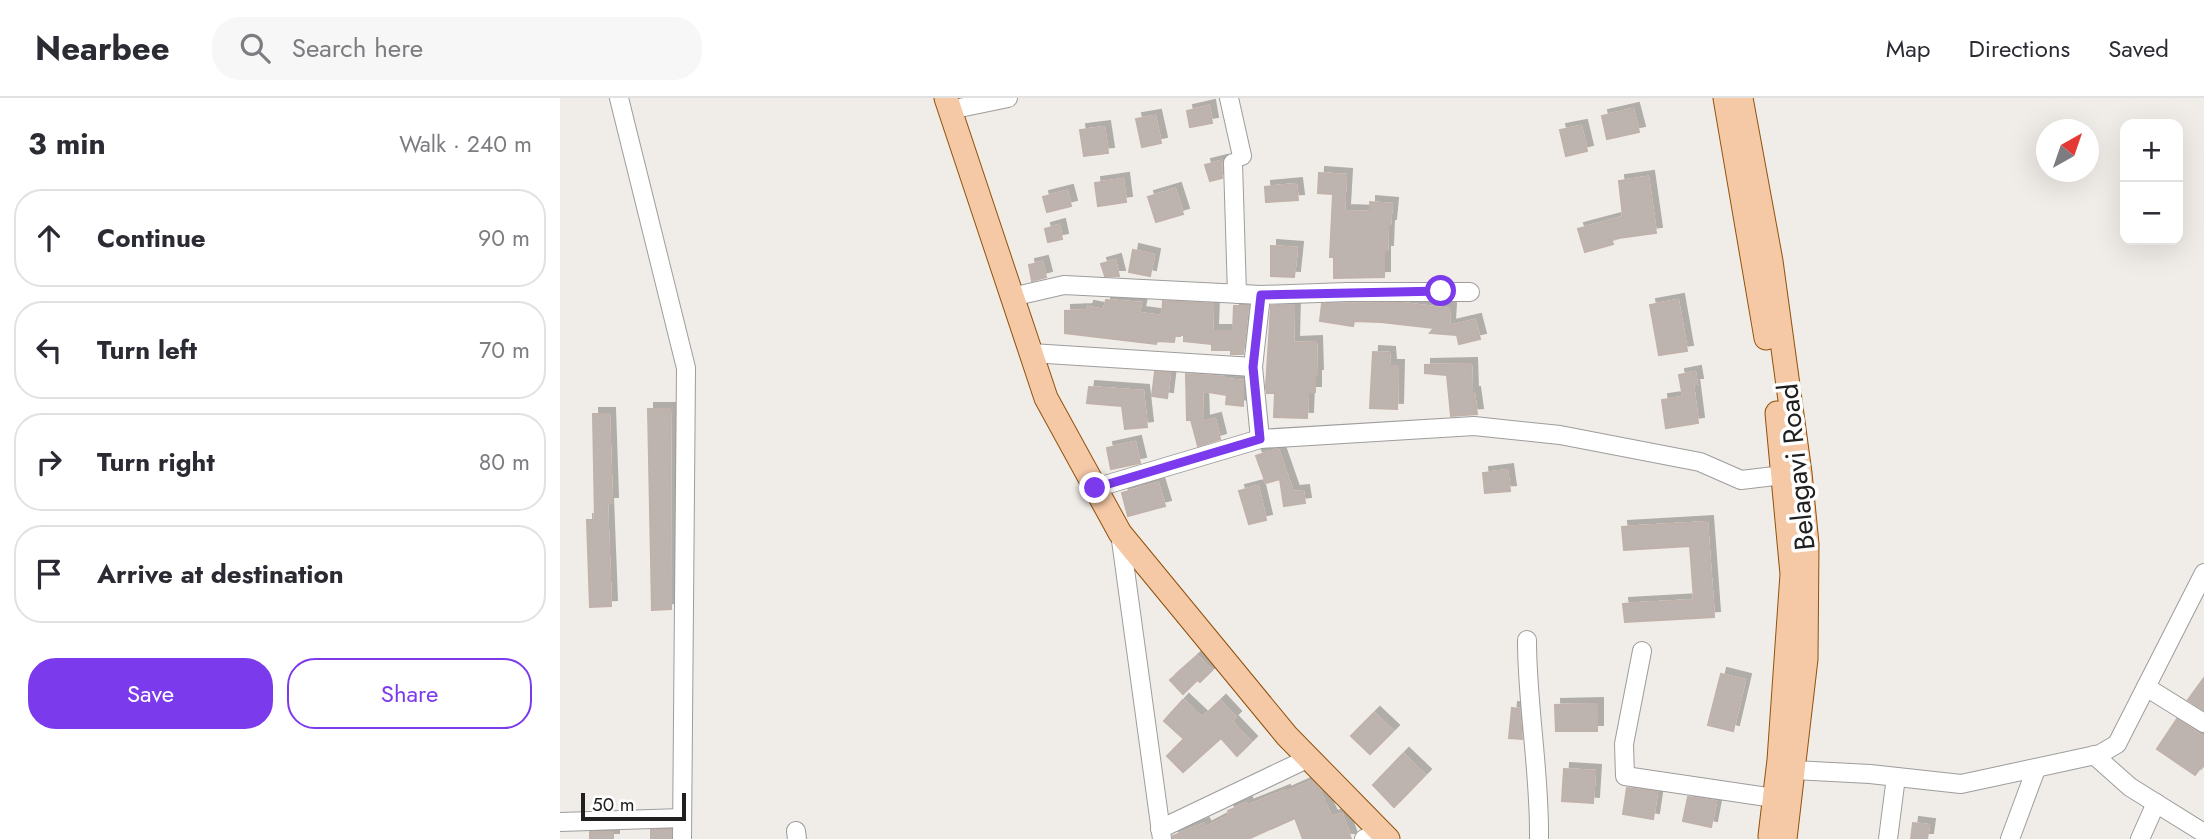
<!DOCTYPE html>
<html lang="en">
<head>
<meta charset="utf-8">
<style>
	body { margin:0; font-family:Jost,sans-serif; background:#f7f7f7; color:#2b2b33 }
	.controls { position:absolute; right:21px; top:21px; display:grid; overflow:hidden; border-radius:14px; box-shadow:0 7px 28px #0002 }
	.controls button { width:63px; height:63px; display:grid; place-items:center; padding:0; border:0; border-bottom:2px solid #e1e1e2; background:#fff; color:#2b2b33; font:35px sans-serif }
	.compass { position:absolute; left:1476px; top:21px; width:63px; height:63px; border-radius:50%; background:#fff; box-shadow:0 7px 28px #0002; rotate:40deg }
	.scale { position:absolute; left:21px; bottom:18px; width:105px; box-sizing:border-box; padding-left:7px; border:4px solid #202020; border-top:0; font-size:19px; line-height:24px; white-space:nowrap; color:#202020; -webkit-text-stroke:5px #fff; paint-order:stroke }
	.stop { position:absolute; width:21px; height:21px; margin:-16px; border:5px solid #7c3aed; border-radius:50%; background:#fff }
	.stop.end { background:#7c3aed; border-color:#fff; box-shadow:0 2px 7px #0008 }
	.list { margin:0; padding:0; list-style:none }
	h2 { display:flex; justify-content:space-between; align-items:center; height:91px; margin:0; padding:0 28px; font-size:30px }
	h2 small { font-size:23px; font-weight:400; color:#7c7c81 }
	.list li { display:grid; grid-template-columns:46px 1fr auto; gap:21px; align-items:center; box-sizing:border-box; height:98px; margin:0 14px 14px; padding:0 14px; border:2px solid #e1e1e2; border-radius:28px }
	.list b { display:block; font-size:26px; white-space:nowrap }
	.list em { font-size:23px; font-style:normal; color:#7c7c81 }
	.actions { display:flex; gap:14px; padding:21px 28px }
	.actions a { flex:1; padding:16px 0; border:2px solid #7c3aed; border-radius:28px; text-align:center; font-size:24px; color:#7c3aed }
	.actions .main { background:#7c3aed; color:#fff }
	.icon { flex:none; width:38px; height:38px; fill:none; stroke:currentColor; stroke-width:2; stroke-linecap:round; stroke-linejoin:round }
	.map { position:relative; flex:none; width:1644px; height:741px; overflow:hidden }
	header { display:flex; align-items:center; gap:42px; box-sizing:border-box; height:98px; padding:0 35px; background:#fff; border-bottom:2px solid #e1e1e2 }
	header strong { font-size:33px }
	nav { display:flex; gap:38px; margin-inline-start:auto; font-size:24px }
	.search { width:490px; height:63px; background:#f7f7f7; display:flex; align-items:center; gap:18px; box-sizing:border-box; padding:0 24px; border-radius:28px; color:#7c7c81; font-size:26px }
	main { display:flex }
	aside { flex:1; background:#fff }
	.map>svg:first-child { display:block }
	.building { fill:#bdb4b0; stroke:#c0b1aa; stroke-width:2; filter:url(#shadow) }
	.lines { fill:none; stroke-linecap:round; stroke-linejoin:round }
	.minor-casing { stroke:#9d9d9d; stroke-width:20 }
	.major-casing { stroke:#91520b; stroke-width:25 }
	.minor { stroke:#fff; stroke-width:18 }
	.major { stroke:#f5c8a6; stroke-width:23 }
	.route { stroke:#7c3aed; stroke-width:9 }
	.labels { text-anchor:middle; stroke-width:7; stroke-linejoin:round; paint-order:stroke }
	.street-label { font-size:28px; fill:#202020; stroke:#fff }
</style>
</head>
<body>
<header>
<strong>Nearbee</strong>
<div class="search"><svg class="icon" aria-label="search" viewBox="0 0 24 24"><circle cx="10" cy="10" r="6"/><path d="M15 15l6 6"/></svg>Search here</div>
<nav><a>Map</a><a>Directions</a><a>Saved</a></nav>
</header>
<main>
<aside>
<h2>3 min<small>Walk · 240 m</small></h2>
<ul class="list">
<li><svg class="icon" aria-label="ahead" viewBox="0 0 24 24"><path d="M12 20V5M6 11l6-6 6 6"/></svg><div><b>Continue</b></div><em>90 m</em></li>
<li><svg class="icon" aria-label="left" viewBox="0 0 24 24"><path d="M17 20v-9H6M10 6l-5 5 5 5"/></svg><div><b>Turn left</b></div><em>70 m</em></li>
<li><svg class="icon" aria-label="right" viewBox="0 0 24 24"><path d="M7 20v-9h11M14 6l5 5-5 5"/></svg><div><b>Turn right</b></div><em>80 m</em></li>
<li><svg class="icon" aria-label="arrive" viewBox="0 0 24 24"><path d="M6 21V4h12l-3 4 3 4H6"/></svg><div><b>Arrive at destination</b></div></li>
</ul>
<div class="actions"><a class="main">Save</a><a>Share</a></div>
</aside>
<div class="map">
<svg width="1644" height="741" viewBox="0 0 1644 741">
	<defs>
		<filter id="shadow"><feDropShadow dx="6" dy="-6" stdDeviation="0" flood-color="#0004"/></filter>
	</defs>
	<rect width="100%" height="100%" fill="#f0ece7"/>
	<g class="building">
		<polygon points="649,8 652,25 630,29 627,13"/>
		<polygon points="1073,11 1079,34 1047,41 1042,18"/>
		<polygon points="595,18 601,45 582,49 576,21"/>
		<polygon points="1021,28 1027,53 1006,58 1000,32"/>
		<polygon points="544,29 548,55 524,58 520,32"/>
		<polygon points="661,63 662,80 650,83 645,67"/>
		<polygon points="759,75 786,77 784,113 810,114 810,104 832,106 830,127 828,127 827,153 824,153 824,179 774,180 774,159 770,159 773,96 758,95"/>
		<polygon points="1088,79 1096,135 1051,141 1053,146 1025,154 1018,131 1063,119 1059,83"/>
		<polygon points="563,81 566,104 538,108 535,85"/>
		<polygon points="736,86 738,102 706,104 705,89"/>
		<polygon points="615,91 623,116 596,124 588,99"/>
		<polygon points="507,93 511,108 487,114 483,99"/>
		<polygon points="499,127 502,141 488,144 485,131"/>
		<polygon points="711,148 737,150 734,179 711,178"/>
		<polygon points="573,152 594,157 590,178 569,174"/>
		<polygon points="555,162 559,178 545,178 541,166"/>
		<polygon points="482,164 486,179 472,183 469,167"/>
		<polygon points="546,202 581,205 579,215 602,218 603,203 653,206 652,233 673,233 674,208 688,208 683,256 671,256 671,252 652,252 652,246 624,243 624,237 615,237 614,244 597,243 596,246 505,235 505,213 527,212 528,209 544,212"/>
		<polygon points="1118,202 1127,253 1099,257 1090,207"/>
		<polygon points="843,205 890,211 889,228 915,222 920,241 899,246 897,237 870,235 874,230 821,224 794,223 793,228 760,223 762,206"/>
		<polygon points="734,207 733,245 756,244 757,277 755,277 755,294 748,294 747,320 714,319 715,295 707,295 706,289 711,208"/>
		<polygon points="813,254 829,255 830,268 838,268 837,311 810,310"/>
		<polygon points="911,266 912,295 914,295 917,316 891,318 887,277 865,275 865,267"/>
		<polygon points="595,274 610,275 607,300 592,298"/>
		<polygon points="1135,274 1137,286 1133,286 1138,325 1106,330 1102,302 1123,299 1119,277"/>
		<polygon points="626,276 665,279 665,281 683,283 683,308 666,306 667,297 642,293 643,324 655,321 660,341 638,348 631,322 627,322"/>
		<polygon points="529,289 583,293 587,329 565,331 562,308 527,305"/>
		<polygon points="88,311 110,311 111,511 92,512"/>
		<polygon points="33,316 49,316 52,405 47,405 51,508 30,509 27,422 35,422"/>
		<polygon points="575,344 580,365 551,371 547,350"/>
		<polygon points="718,351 733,394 743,393 745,405 724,408 720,381 706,385 696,358"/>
		<polygon points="947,372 950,393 925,395 923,375"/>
		<polygon points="598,385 605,408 568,418 562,395"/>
		<polygon points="698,388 706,422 689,426 679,393"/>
		<polygon points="1147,424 1154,519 1065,524 1063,506 1134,502 1130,448 1064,452 1062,429"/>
		<polygon points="637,558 652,572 640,584 637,582 623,596 610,582"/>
		<polygon points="1161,576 1185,582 1173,633 1148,627"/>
		<polygon points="1644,580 1644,612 1628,602"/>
		<polygon points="623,602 642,620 660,603 675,619 671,623 691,644 677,658 661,640 623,674 607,658 624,641 604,623"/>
		<polygon points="1037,606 1037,633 996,633 995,607"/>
		<polygon points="952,610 959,611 962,641 949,640"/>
		<polygon points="814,615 833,633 810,656 791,638"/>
		<polygon points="1617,621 1644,640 1644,665 1635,677 1597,651"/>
		<polygon points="843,656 865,677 834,709 813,687"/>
		<polygon points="1004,671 1035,673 1033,705 1002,703"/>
		<polygon points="752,683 758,689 771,719 782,716 791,741 743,741 735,720 688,741 613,741 613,738 643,726 645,730 670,717 668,713 686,705 687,708 724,693 725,695"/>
		<polygon points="1067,690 1097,694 1093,721 1063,716"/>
		<polygon points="1128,699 1156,703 1151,729 1123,723"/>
		<polygon points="1353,725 1369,727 1367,741 1351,741"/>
		<rect x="91" y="732" width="20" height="9"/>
		<rect x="30" y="734" width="23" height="7"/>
	</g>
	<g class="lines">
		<g class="minor-casing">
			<g id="minor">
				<polyline points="59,0 126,270 122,741"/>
				<polyline points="669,0 682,58"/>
				<polyline points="390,12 448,0"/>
				<polyline points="673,65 677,196"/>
				<polyline points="452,199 504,187 701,197 787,194 910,194"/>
				<polyline points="471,255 693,269"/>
				<polyline points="700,341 693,269 701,197"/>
				<polyline points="535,390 700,341 914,328 1000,337 1140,364 1181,382 1223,377"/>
				<polyline points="560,435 602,741"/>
				<path d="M967,542C967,608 980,674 979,741"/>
				<polyline points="1082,553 1064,646 1065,678 1214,700"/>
				<polyline points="1586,589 1644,625"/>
				<polyline points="1534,657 1570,689 1644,735"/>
				<polyline points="1234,672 1310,676 1401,686 1540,656 1557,646 1644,475"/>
				<polyline points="0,724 122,720"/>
				<polyline points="600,731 749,660"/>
				<polyline points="236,733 237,741"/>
				<polyline points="804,741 821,733"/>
				<polyline points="1328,741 1336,679"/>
				<polyline points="1450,741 1476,671"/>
				<polyline points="1580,741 1596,705"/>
			</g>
		</g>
		<g class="major-casing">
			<g id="major">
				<polyline points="386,0 486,300 560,435 727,638 828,741"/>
				<polyline points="1165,0 1206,240"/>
				<polyline points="1181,0 1211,163 1240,375 1247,446 1246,561 1225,741"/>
				<polyline points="1210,738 1219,662 1232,476 1217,315"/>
			</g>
		</g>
		<use href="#minor" class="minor"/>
		<use href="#major" class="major"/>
	</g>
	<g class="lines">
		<polyline class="route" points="535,390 700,341 693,269 701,197 881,193"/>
	</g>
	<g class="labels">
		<g class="street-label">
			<text transform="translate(1236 369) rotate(-96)" y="10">Belagavi Road</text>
		</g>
	</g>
</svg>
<div class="controls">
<button>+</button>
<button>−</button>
</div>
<svg class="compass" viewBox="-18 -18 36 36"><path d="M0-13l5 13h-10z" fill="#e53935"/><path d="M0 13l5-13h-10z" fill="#7c7c81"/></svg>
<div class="scale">50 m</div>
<div class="stop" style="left:881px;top:193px"></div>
<div class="stop end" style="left:535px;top:390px"></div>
</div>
</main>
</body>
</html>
